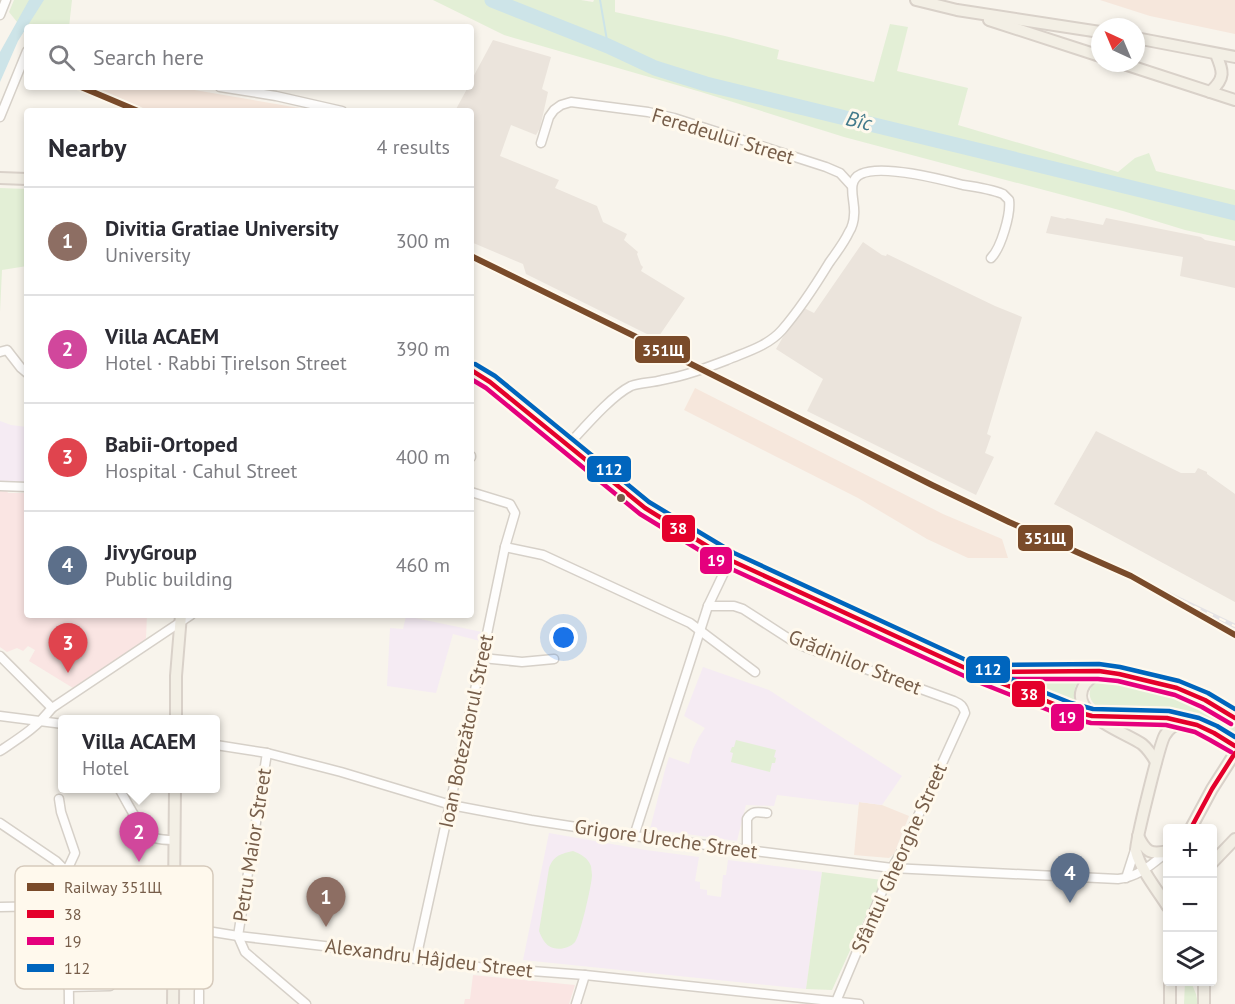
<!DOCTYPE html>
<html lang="en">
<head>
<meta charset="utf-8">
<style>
	body { margin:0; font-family:"PT Sans",sans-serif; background:#f7f7f7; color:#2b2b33 }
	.controls { position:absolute; right:18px; bottom:18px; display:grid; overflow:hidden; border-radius:6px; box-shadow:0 3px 9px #0003 }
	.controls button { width:54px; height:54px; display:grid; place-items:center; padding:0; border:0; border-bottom:2px solid #e1e1e2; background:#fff; color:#2b2b33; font:30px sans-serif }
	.compass { position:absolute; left:1091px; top:18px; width:54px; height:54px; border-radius:50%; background:#fff; box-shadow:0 3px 9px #0003; rotate:316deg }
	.you { position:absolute; left:564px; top:638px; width:21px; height:21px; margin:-15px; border:4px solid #fff; border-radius:50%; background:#1a73e8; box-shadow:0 0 0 9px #1a73e833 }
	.badge { display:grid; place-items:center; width:39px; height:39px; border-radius:50%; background:#615957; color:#fff; font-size:20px; font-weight:700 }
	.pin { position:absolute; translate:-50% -50px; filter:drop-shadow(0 2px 3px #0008) }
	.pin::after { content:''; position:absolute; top:32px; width:21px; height:18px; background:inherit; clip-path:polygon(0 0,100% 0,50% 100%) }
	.popup { position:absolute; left:58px; top:715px; width:162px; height:78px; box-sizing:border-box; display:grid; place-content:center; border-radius:6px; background:#fff; filter:drop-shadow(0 2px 4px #0005); font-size:20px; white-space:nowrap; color:#7c7c81 }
	.popup b { font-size:22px; color:#2b2b33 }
	.popup::after { content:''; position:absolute; left:50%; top:100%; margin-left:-12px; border:12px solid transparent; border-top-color:#fff }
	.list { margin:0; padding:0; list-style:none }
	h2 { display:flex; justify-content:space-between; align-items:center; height:78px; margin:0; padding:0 24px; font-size:26px }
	h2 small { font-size:20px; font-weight:400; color:#7c7c81 }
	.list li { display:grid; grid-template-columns:39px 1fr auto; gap:18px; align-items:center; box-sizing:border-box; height:108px; padding:0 24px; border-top:2px solid #e1e1e2 }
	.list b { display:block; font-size:22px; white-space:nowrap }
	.list p { margin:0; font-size:20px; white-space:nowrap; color:#7c7c81 }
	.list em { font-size:20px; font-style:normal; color:#7c7c81 }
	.icon { flex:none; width:33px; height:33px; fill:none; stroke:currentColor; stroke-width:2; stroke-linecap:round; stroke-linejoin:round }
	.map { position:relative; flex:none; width:1235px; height:1004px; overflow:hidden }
	.search { position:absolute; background:#fff; box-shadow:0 3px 9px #0003; left:24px; top:24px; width:450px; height:66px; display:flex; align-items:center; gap:15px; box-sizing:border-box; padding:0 21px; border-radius:6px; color:#7c7c81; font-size:22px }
	.panel { position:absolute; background:#fff; box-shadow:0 3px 9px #0003; left:24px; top:108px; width:450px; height:510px; border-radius:6px }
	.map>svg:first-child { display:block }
	.commercial { fill:#f6e7dc }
	.industrial { fill:#ebe4dc }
	.education { fill:#f5ebf3 }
	.medical { fill:#fae5e3 }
	.green { fill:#e3efd6 }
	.water { fill:#cde4e8 }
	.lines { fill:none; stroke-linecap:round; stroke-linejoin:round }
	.stream { stroke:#cde4e8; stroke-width:2 }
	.river { stroke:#cde4e8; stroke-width:15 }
	.minor-casing { stroke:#d6d0c8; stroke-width:11 }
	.major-casing { stroke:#d9d1c9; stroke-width:14 }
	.minor { stroke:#fefdfc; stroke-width:8 }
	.major { stroke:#f3efe5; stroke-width:10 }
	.rail-casing { stroke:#e5e3e5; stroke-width:4.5 }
	.rail { stroke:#fff9ed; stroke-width:2; stroke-dasharray:7; stroke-linecap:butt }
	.bus-1-casing { stroke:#fff9ed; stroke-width:9 }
	.bus-2-casing { stroke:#fff9ed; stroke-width:9 }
	.bus-3-casing { stroke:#fff9ed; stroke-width:9 }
	.bus-1 { stroke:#e4002b; stroke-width:4.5 }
	.bus-2 { stroke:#e5007d; stroke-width:4.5 }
	.bus-3 { stroke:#0065bd; stroke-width:4.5 }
	.rail-1-casing { stroke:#fff9ed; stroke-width:10 }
	.rail-1 { stroke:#7a4b2a; stroke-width:6 }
	.bus-dot { fill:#775e4a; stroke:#fff9ed; stroke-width:2 }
	.labels { text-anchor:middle; stroke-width:6; stroke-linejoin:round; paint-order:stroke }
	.street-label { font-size:20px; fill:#775e4a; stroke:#fff9ed }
	.water-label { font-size:21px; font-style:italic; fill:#437a8b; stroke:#fff9ed }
	.key { fill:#fff9ed; stroke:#d6cabc; stroke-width:1.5 }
	.key-label { font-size:16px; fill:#775e4a }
	.line-badge { stroke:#fff9ed; stroke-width:2 }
	.badge-label { font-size:16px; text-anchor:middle; font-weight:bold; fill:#fff }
</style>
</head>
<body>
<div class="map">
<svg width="1235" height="1004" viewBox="0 0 1235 1004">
	<rect width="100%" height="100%" fill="#f8f4ec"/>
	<g class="commercial">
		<polygon points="1100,0 1235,0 1235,34 1150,16"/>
		<polygon points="95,87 177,87 317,111 150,111"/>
		<polygon points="695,388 943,514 1002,539 1008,558 968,558 927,539 858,498 684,410"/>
		<polygon points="859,802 882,805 909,816 894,854 889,858 854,855"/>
	</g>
	<g class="industrial">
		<polygon points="493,40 551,57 542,89 548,92 540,128 536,135 511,125 500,156 559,180 555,188 597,206 603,222 627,234 624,240 638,252 637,254 641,265 643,267 641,271 685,298 657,339 526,274 523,264 471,242 471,111 455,111 468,87 471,87 471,81"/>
		<polygon points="1051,216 1065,219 1067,218 1103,225 1106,218 1201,237 1205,240 1235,246 1235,288 1180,276 1183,257 1046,233"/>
		<polygon points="863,242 882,255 886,256 887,254 995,306 1022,317 987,434 991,436 985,453 994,457 976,495 807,411 823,379 776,349 783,337 804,308 814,313"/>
		<polygon points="1096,431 1181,473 1195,473 1198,468 1207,472 1207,474 1235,494 1235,602 1054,504"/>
	</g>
	<g class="education">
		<polygon points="0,421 11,425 27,427 27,483 0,482"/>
		<polygon points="406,616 482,632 480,641 453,634 436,693 387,686 390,628 403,629"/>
		<polygon points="703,667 769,690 902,776 882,805 859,802 858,805 777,795 774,806 746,805 737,841 650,829 665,770 669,757 689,764 693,749 699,737 705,728 684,716"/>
		<polygon points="549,833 646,850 699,857 695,881 700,882 700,889 707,890 707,895 721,897 723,875 726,875 728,860 822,872 806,989 523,960"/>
	</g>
	<g class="medical">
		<polygon points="6,490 8,493 27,493 27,615 147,615 146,638 144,641 73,688 29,661 35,650 28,646 23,651 17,648 7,652 0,647 0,491"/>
		<polygon points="473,975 575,985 569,1004 464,1004 465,999 470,999"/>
	</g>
	<g class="green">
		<polygon points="14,0 72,0 69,27 27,27 26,33 9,12"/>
		<polygon points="433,0 581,0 593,2 594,0 615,0 615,12 725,36 779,50 777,59 874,82 890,24 908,27 897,71 968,88 958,125 1118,172 1135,158 1149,153 1156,171 1235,190 1235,241 1185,230 1123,211 844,137 701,92 504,35"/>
		<polygon points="0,188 27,189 27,266 2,270 0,312"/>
		<polygon points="1081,676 1075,687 1074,704 1072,705 1015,682"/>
		<path d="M1104,679C1153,683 1194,698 1235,726V739L1204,722L1168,711L1099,708C1085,699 1087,683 1104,679Z"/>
		<polygon points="736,740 776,750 774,757 776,758 775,763 772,763 770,772 731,762 733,753 730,752 732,747 734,747"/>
		<path d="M573,851C581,854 588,858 591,866C591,866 592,874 592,875C592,884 580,936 575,942C569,949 556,951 549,946C544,943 541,936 539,931L549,868C554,855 561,854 573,851Z"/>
		<polygon points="822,872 882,880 832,990 806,989"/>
		<polygon points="1185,982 1191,982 1196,994 1198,1004 1184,1004"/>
	</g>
	<polygon class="water" points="29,0 44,0 18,41 0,82 0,52"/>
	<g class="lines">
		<polyline class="stream" points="600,0 608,46"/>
		<polyline class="river" points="492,0 608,46 655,68 706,84 1235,213"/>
		<g class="minor-casing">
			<g id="minor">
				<polyline points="0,15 6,0"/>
				<polyline points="220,87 276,96 342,111"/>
				<polyline points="0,117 27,51"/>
				<polyline points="541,143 549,117 554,110 561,105 571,102 648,112 674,118 826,167 840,173 851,185"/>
				<polyline points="0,352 7,350 21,368 27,373"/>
				<path d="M568,445C584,428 611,396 631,386C641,382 652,383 662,380C685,376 706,368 727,360C746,352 768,346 782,330C800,309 815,286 829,263C836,253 844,243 849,232C852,228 854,220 854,215C856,202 845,181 861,174C882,164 940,179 963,185C977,187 991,189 1003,194L1009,200C1011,214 1001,248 991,258"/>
				<polyline points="471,456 471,457"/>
				<polyline points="0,486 27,487"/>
				<polyline points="505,547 543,555 690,623 755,672"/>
				<path d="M708,606H734L743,609L794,642L805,647L954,701C961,704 963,706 965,713L903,849L892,868L835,1004"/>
				<polyline points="0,656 52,708"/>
				<polyline points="482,658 522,662 554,659"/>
				<polyline points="0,716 63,724"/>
				<path d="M216,745L267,753L302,762L341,772L451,805L531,820L634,836L892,868L1118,879C1138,877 1151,865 1167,852"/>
				<path d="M0,751C21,737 36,728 52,708L191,615"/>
				<polyline points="267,753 238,936 245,952 306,1004"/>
				<path d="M119,788C127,802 141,832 155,838C161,840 168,840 174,840"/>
				<polyline points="59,799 61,812 75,853 69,866 65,870"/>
				<polyline points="0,823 56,861 65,870 65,900 68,907 69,1004"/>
				<polyline points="634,836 708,606 730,560"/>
				<path d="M747,850V819C752,810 759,812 767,813"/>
				<polyline points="1126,878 1135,850"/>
				<polyline points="0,907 52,906 238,936 324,946 416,959 479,967 585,975 859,1004"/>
				<polyline points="416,959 482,658 505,547 515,513 510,504 471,492"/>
				<polyline points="68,987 110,986"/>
				<polyline points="199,991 199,1004"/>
				<polyline points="576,1004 585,975"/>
			</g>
		</g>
		<g class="major-casing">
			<g id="major">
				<polyline points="916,0 957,10 1100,32"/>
				<polyline points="989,20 1100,56"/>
				<polyline points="1136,38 1235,57"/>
				<polyline points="1121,63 1235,100"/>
				<path d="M1210,92C1226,78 1223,71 1216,54"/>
				<polyline points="0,178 27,179"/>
				<polyline points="471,370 490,382 516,403 645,508 730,560 976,673 1069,710 1092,716 1167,718 1183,722 1197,725 1214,733 1235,746"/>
				<path d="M1099,671C1095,675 1089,679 1085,684C1065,713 1125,732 1142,744C1148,749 1152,755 1156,762"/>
				<polyline points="982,673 1099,671 1119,674 1177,688 1205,700 1235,718"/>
				<polyline points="176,720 176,676 181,615"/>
				<polyline points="1191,828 1212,789 1235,753"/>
				<path d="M1138,836C1146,852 1150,855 1168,851"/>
				<polyline points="1212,863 1235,839"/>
				<path d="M1168,907C1158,891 1140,869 1136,851C1135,844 1160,742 1165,735C1169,728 1176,724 1183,722"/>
				<polyline points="1204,982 1204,1004"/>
				<polyline points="173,1004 175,788"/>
				<polyline points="1170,1004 1170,982"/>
			</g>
		</g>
		<use href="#minor" class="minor"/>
		<use href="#major" class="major"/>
		<g class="rail-casing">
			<polyline id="rail" points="1131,576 1235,626"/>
		</g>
		<use href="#rail" class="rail"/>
		<g class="bus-1-casing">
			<g id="bus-1">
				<polyline points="471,370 490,382 645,508 730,560 976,673 1069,710 1092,716 1167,718 1197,725 1214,733 1235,746"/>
				<polyline points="991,672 1099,671 1119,674 1177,688 1205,700 1235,718"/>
				<polyline points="1191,828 1212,789 1235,753"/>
			</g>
		</g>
		<g class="bus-2-casing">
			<g id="bus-2">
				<polyline points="471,379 486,388 640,514 727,567 973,680 1066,717 1091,723 1166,725 1195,732 1210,740 1231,752"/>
				<polyline points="991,679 1098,679 1118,681 1175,695 1202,707 1231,724"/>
			</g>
		</g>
		<g class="bus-3-casing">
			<g id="bus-3">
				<polyline points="475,364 495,376 649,502 734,553 979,666 1071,703 1093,709 1169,711 1199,718 1217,726 1235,737"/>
				<polyline points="991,665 1099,664 1120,667 1179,681 1208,693 1235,709"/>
			</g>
		</g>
		<use href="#bus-1" class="bus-1"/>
		<use href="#bus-2" class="bus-2"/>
		<use href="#bus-3" class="bus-3"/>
		<g class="rail-1-casing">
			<g id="rail-1">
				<polyline points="81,87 138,111"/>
				<polyline points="471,256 673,355 932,485 1009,522 1131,576 1235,635"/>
			</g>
		</g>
		<use href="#rail-1" class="rail-1"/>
	</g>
	<circle class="bus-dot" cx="621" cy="498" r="5"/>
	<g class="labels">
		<g class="street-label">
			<text transform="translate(723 136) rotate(17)" y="7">Feredeului Street</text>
			<text transform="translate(855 662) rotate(22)" y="7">Grădinilor Street</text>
			<text transform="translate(466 731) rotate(-78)" y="7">Ioan Botezătorul Street</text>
			<text transform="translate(666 839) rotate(8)" y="7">Grigore Ureche Street</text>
			<text transform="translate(252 845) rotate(-81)" y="7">Petru Maior Street</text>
			<text transform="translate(899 858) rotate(-66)" y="7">Sfântul Gheorghe Street</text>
			<text transform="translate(429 958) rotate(7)" y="7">Alexandru Hâjdeu Street</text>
		</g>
		<g class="water-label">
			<text transform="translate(859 121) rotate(14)" y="7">Bîc</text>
		</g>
	</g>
	<rect x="15" y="866" width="198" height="123" rx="9" class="key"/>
	<rect x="27" y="883" width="27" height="8" fill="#7a4b2a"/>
	<rect x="27" y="910" width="27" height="8" fill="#e4002b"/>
	<rect x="27" y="937" width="27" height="8" fill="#e5007d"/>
	<rect x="27" y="964" width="27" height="8" fill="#0065bd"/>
	<g class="key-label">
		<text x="64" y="893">Railway 351Щ</text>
		<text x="64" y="920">38</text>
		<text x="64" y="947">19</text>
		<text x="64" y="974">112</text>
	</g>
	<g class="line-badge">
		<rect x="634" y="335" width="57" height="29" rx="6" fill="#7a4b2a"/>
		<rect x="586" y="455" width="46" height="28" rx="6" fill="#0065bd"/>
		<rect x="661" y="514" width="35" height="29" rx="6" fill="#e4002b"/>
		<rect x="1017" y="524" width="57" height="28" rx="6" fill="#7a4b2a"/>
		<rect x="699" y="546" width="34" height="29" rx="6" fill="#e5007d"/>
		<rect x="965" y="655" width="46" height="29" rx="6" fill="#0065bd"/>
		<rect x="1011" y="680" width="35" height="28" rx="6" fill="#e4002b"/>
		<rect x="1050" y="703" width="35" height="29" rx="6" fill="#e5007d"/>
	</g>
	<g class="badge-label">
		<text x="663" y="356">351Щ</text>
		<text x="609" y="475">112</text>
		<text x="678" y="534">38</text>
		<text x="1045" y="544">351Щ</text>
		<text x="716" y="566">19</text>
		<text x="988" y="675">112</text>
		<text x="1029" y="700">38</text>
		<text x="1067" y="723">19</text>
	</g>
</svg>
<div class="controls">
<button>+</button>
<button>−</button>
<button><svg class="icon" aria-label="layers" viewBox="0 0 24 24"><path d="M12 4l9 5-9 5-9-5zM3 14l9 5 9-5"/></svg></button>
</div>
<svg class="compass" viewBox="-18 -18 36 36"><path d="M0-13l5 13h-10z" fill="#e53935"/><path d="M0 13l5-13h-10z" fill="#7c7c81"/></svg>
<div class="you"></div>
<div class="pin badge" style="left:326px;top:927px;background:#8d6e63">1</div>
<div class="pin badge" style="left:139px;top:862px;background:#d1479c">2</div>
<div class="popup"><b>Villa ACAEM</b>Hotel</div>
<div class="pin badge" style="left:68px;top:673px;background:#e0444e">3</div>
<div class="pin badge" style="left:1070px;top:903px;background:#5c6f8a">4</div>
<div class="search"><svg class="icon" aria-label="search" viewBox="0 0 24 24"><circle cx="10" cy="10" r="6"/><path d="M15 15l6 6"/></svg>Search here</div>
<section class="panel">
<h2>Nearby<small>4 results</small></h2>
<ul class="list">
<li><span class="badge" style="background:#8d6e63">1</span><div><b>Divitia Gratiae University</b><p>University</p></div><em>300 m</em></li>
<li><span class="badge" style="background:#d1479c">2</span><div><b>Villa ACAEM</b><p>Hotel · Rabbi Țirelson Street</p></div><em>390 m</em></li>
<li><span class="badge" style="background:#e0444e">3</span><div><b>Babii-Ortoped</b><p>Hospital · Cahul Street</p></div><em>400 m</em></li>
<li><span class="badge" style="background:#5c6f8a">4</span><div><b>JivyGroup</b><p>Public building</p></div><em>460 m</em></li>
</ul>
</section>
</div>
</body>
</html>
